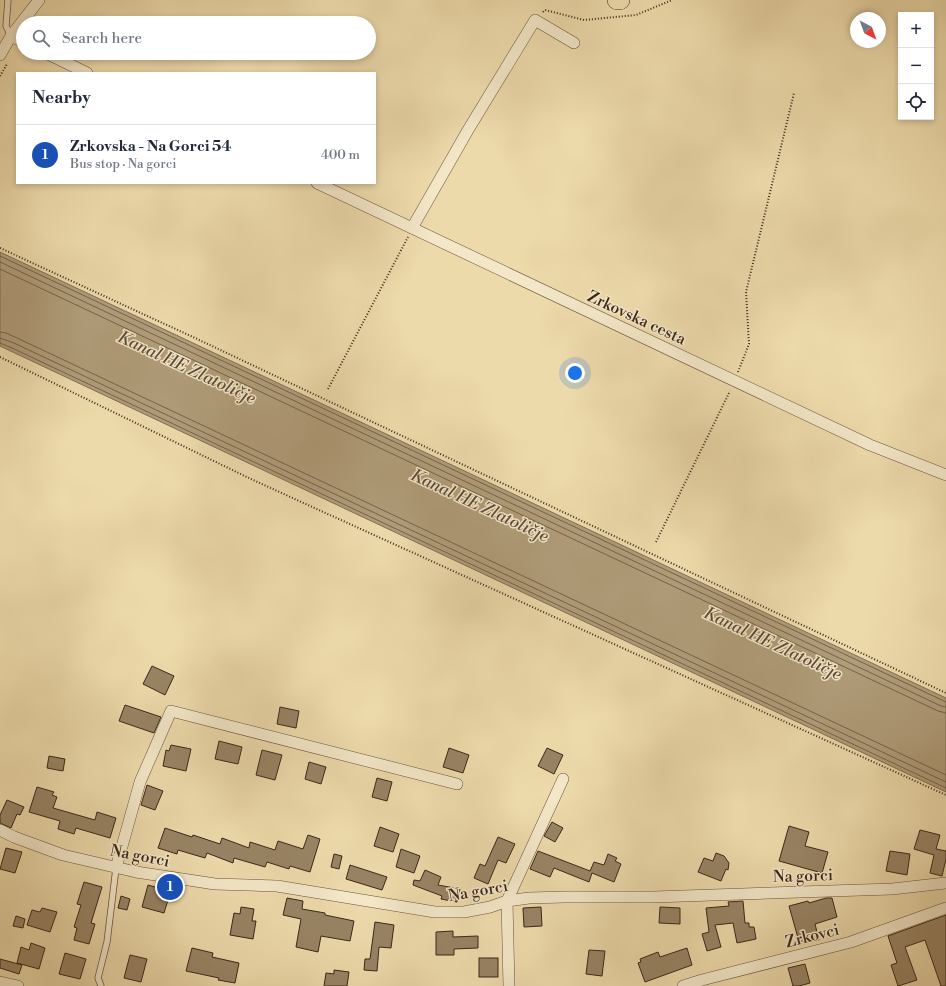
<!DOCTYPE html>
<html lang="en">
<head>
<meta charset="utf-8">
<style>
	body { margin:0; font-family:"Libre Bodoni",serif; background:#f2f2f3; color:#1f2937 }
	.controls { position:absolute; right:12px; top:12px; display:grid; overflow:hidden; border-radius:0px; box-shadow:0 2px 6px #0003 }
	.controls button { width:36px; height:36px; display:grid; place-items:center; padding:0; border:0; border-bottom:1px solid #e0e1e3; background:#fff; color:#1f2937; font:20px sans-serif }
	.compass { position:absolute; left:850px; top:12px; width:36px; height:36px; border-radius:50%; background:#fff; box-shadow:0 2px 6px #0003; rotate:139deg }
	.you { position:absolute; left:575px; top:373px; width:14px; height:14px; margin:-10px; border:3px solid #fff; border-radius:50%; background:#1a73e8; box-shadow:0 0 0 6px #1a73e833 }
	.badge { display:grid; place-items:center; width:26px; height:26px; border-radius:50%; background:#b45309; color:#fff; font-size:13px; font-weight:700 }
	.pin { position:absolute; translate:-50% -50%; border:2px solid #fff; box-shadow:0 1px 4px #0006 }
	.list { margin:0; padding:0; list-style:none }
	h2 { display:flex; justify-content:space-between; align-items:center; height:52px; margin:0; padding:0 16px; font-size:17px }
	h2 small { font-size:13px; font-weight:400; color:#747a83 }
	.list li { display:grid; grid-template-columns:26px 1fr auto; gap:12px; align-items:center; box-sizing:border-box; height:60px; padding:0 16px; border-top:1px solid #e0e1e3 }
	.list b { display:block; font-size:15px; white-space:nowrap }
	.list p { margin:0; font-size:13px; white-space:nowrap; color:#747a83 }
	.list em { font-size:13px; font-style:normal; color:#747a83 }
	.icon { flex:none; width:22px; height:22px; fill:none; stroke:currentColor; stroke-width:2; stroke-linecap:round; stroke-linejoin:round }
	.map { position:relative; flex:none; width:946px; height:986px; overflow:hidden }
	.search { position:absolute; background:#fff; box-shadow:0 2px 6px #0003; left:16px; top:16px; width:360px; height:44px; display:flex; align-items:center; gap:10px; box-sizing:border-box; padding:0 14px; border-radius:22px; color:#747a83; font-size:15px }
	.panel { position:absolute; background:#fff; box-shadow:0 2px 6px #0003; left:16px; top:72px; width:360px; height:112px; border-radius:0px }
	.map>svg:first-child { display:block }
	.water { fill:#b09d7a; stroke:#816e54 }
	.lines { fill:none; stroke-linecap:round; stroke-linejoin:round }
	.shore { stroke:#76624a; stroke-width:1 }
	.building { fill:#988465; stroke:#3b271a }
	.service-casing { stroke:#68543e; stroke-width:7 }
	.minor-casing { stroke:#68543e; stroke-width:12 }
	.motorway-casing { stroke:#3b271a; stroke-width:20 }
	.path { stroke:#3b271a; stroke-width:2; stroke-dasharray:1 2; stroke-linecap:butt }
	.service { stroke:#f3e7c8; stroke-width:5.5 }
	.minor { stroke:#f3e7c8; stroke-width:11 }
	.motorway { stroke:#eddaab; stroke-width:19 }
	.labels { text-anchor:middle; stroke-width:3; stroke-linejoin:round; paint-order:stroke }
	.street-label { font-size:16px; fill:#3b271a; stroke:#f3e7c8 }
	.water-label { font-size:17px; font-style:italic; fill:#5e4a37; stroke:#f3e7c8 }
</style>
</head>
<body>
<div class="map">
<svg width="946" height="986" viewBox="0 0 946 986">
	<rect width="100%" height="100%" fill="#eddaab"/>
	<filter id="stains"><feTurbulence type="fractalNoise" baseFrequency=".005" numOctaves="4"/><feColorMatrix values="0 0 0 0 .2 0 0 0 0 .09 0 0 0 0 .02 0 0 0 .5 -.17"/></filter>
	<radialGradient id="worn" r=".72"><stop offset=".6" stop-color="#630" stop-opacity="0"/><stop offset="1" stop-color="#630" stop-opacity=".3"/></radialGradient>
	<polygon class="water" points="0,252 946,698 946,792 0,346"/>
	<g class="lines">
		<g class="shore">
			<polyline points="0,256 946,702"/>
			<polyline points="0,262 941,706 946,707"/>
			<polyline points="0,269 938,711 946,713"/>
			<polyline points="0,332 6,333 17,338 946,775"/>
			<polyline points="0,338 14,343 946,782"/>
			<polyline points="0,343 12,348 946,788"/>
		</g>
	</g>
	<g class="building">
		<polygon points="152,666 174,676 165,695 143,684"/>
		<polygon points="125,705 161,717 154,733 119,721"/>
		<polygon points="280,707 299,711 296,728 277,724"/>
		<polygon points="219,741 242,747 238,764 215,759"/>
		<polygon points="171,745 191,749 186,771 163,766 166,750 169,751"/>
		<polygon points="449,748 469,755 463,773 443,767"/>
		<polygon points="547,748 563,755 554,774 538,766"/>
		<polygon points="262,750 282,755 275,780 256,775"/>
		<polygon points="49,756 65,759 63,771 47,768"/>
		<polygon points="309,762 326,767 321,784 305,779"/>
		<polygon points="377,778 392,782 387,801 372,797"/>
		<polygon points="147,785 163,791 155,810 141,805"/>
		<polygon points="37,787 54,792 52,795 57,797 53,808 95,820 97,812 116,818 110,838 76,828 74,834 58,829 60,821 29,812"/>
		<polygon points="7,800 24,807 20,815 17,814 11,828 0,823 0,815"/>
		<polygon points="552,822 563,828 555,842 544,836"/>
		<polygon points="789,826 809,832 805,846 828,852 822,873 779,861"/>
		<polygon points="380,827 399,834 393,852 374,846"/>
		<polygon points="165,828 192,837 193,835 220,844 222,838 249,848 250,842 275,850 278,841 303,849 308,835 320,839 310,872 290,866 289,869 267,862 265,867 234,858 233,863 207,853 205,858 178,850 177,854 158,848"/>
		<polygon points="920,830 940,835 936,849 946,851 946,859 942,876 930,873 934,855 914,849"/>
		<polygon points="498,837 515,844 506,863 498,860 488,884 474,878 480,864 485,866"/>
		<polygon points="6,848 22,852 15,873 0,869"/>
		<polygon points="401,849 420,856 414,873 396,867"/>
		<polygon points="538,851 590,871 594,862 604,865 608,854 617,858 615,861 621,864 614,882 592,873 589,882 554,868 550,877 530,869"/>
		<polygon points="890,851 910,854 907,875 886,871"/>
		<polygon points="716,853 724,856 729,863 728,870 726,869 721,881 698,872 704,858 713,861"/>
		<polygon points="334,854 342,856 339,869 331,867"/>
		<polygon points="350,865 387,877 382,890 346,879"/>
		<polygon points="425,870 441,877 438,885 460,889 457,902 441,899 442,896 413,885 414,880 420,881"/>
		<polygon points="84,882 102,887 91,923 95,924 89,944 74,940 77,928 74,927 81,905 77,904"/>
		<polygon points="148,885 162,889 160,898 168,900 164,913 142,907"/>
		<polygon points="121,896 130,899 127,910 118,908"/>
		<polygon points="287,898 303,901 302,909 325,913 325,915 354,921 350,941 321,936 318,952 296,947 301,919 283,915"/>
		<polygon points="826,898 832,898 837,917 815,924 819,940 800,945 789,906 808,901 809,903"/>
		<polygon points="743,901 745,923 749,923 749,927 754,927 756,939 737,943 733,923 715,925 721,947 707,951 702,934 709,932 706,908 729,906 728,902"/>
		<polygon points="241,907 254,909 252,921 256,921 253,939 230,935 234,913 240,914"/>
		<polygon points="541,907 542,926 524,927 523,908"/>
		<polygon points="660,907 680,908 680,924 659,923"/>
		<polygon points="42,908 57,912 50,932 27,925 32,910 40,912"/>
		<polygon points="946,915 946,986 941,986 925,940 905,947 917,980 898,986 891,965 897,963 888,936"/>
		<polygon points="16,916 25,919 23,928 13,926"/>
		<polygon points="375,922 394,925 391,948 379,947 377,971 364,970 365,959 370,959"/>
		<polygon points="453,931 453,937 478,936 478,948 454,949 454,955 436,955 436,932"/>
		<polygon points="31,943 45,948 39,969 17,963 21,947 29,950"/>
		<polygon points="192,948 213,953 212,957 239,963 235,983 218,980 219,978 186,971"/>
		<polygon points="687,948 692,965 645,982 638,963 641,962 640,959 658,952 660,957"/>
		<polygon points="589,950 605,951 602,976 586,974"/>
		<polygon points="65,953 86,959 80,979 59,974"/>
		<polygon points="130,955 147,959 141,982 124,978"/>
		<rect x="479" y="958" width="19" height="19"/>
		<polygon points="0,959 22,965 19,974 0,968"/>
		<polygon points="805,964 810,983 799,986 793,986 788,968"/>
		<polygon points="334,970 349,972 347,986 324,986 326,973 334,974"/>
	</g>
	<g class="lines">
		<g class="service-casing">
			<g id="service">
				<polyline points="8,0 6,26 11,36"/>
				<polyline points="101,986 98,978 107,942 116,868"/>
			</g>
		</g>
		<g class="minor-casing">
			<g id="minor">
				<polyline points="11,36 23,42"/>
				<polyline points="46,53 87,73"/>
				<polyline points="0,55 11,36 39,0"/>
				<polyline points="317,183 870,445 946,475"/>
				<polyline points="412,228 468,130 535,20 574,43"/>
				<polyline points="0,830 14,837 63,855 136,872 215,884 277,886 435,912 464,912 490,907 507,901 529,898 564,897 654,897 892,889 946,883"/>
				<polyline points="116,868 140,782 171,711 457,784"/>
				<polyline points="0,982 18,986"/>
				<polyline points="509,986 507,901 563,779"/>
				<polyline points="683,986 702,980 851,942 946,908"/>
			</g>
		</g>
		<g class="motorway-casing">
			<polyline id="motorway" points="617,0 620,0"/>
		</g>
		<g class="path">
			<polyline points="543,12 545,10 584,20 636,15 672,0"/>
			<polyline points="0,76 7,64"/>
			<polyline points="0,248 195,338 946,693"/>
			<polyline points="0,357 253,480 946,795"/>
			<polyline points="738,372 749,344 746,292 794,93"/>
			<polyline points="328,389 408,237"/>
			<polyline points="656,542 730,391"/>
		</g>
		<use href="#service" class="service"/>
		<use href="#minor" class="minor"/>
		<use href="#motorway" class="motorway"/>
	</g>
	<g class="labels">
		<g class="street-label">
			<text transform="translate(637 317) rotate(25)" y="6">Zrkovska cesta</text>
			<text transform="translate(140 855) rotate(11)" y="6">Na gorci</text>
			<text transform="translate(803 875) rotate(-2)" y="6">Na gorci</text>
			<text transform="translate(478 890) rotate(-10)" y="6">Na gorci</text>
			<text transform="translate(812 935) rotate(-14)" y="6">Zrkovci</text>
		</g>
		<g class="water-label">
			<text transform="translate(187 367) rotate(25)" y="6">Kanal HE Zlatoličje</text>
			<text transform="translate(480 505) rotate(25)" y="6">Kanal HE Zlatoličje</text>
			<text transform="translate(773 643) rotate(25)" y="6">Kanal HE Zlatoličje</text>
		</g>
	</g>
	<rect width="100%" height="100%" filter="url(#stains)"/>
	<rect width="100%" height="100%" fill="url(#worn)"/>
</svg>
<div class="controls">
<button>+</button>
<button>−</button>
<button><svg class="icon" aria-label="locate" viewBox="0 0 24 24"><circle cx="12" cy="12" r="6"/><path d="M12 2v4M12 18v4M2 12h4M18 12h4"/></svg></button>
</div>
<svg class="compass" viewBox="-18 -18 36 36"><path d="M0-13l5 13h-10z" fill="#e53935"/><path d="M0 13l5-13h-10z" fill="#747a83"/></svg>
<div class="you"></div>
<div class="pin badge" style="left:170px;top:887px;background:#1a4fb4">1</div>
<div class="search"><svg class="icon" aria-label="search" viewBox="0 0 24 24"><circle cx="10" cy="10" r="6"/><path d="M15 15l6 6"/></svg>Search here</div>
<section class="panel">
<h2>Nearby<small></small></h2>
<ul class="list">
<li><span class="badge" style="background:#1a4fb4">1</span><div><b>Zrkovska - Na Gorci 54</b><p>Bus stop · Na gorci</p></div><em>400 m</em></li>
</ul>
</section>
</div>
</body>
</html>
